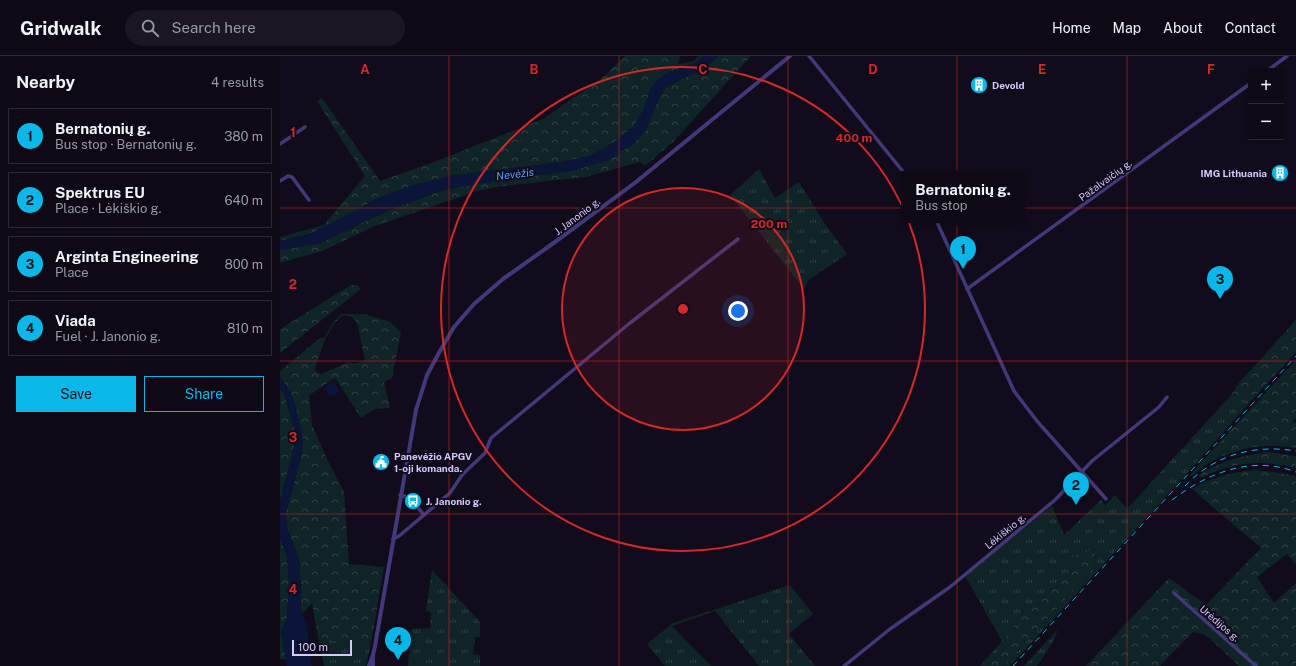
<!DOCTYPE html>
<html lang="en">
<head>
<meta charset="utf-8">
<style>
	body { margin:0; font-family:"Public Sans",sans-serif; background:#1b1722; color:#f1f3f6 }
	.controls { position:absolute; right:12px; top:12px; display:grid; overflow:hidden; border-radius:0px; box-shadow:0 2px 6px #0003 }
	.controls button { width:36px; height:36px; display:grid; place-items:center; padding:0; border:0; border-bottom:1px solid #2d2a34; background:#0d0915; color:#f1f3f6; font:20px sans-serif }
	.scale { position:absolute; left:12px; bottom:10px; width:60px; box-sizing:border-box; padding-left:4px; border:2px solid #d6c9fd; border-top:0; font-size:11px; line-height:14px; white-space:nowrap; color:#d6c9fd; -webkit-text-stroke:3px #110c1c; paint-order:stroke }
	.you { position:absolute; left:458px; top:255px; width:14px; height:14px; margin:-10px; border:3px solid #fff; border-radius:50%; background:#1a73e8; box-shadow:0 0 0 6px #1a73e833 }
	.badge { display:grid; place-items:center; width:26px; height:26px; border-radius:50%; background:#09b7e9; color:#111; font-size:13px; font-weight:700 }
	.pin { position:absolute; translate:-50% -33px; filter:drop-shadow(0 1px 2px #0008) }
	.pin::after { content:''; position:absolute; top:21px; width:14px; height:12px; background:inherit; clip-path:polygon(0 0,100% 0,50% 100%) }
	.popup { position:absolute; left:621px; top:115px; width:124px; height:52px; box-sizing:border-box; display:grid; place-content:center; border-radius:0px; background:#0d0915; filter:drop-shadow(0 1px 3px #0005); font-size:13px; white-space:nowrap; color:#9a9aa0 }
	.popup b { font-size:15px; color:#f1f3f6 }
	.popup::after { content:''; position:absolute; left:50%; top:100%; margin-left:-8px; border:8px solid transparent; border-top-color:#0d0915 }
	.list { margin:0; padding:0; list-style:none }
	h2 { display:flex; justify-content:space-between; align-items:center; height:52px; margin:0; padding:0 16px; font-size:17px }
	h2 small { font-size:13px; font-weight:400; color:#9a9aa0 }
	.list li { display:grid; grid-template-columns:26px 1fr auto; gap:12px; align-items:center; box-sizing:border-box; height:56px; margin:0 8px 8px; padding:0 8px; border:1px solid #2d2a34; border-radius:0px }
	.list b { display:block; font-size:15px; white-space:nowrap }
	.list p { margin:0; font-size:13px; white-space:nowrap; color:#9a9aa0 }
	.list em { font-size:13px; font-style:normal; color:#9a9aa0 }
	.actions { display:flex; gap:8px; padding:12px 16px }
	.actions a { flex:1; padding:9px 0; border:1px solid #09b7e9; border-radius:0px; text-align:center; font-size:14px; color:#09b7e9 }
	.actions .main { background:#09b7e9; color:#111 }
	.icon { flex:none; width:22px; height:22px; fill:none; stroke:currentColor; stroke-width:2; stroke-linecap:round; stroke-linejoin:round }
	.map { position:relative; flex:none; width:1016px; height:610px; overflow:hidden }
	header { display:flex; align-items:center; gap:24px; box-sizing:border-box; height:56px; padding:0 20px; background:#0d0915; border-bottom:1px solid #2d2a34 }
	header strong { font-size:19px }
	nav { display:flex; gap:22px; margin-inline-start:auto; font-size:14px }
	.search { width:280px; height:36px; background:#1b1722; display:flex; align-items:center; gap:10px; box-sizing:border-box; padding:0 14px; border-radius:22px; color:#9a9aa0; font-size:15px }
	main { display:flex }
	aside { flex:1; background:#0d0915 }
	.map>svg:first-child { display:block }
	.grass { fill:url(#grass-tufts) }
	.forest { fill:url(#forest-crowns); fill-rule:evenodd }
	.water { fill:#0a1537 }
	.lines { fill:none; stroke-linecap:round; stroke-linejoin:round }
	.minor { stroke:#43397a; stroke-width:3.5 }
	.tertiary { stroke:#43397a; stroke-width:4 }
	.rail { stroke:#09b7e9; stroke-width:1; stroke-dasharray:6 5; stroke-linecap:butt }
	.grid { fill:none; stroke:#d62828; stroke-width:1; stroke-opacity:0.55 }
	.ring { fill:none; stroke:#d62828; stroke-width:2 }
	.labels { text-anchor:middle; stroke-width:4; stroke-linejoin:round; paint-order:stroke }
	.poi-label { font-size:10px; font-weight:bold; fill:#d6c9fd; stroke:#110c1c; text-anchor:start }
	.street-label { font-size:10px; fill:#d6c9fd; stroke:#110c1c }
	.water-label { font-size:11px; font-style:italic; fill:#5b9cf9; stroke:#110c1c }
	.grid-label { font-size:13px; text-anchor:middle; font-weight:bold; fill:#d62828; stroke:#110c1c; stroke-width:4; stroke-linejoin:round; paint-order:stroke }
	.centre { fill:#d62828; stroke:#110c1c; stroke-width:2 }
	.ring-label { font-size:12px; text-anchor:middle; font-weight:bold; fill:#d62828; stroke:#110c1c; stroke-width:4; stroke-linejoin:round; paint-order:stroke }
</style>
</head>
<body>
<header>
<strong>Gridwalk</strong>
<div class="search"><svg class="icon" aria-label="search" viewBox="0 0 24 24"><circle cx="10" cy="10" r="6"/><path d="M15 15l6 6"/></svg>Search here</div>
<nav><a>Home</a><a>Map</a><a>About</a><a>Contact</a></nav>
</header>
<main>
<aside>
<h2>Nearby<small>4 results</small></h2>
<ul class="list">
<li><span class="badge">1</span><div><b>Bernatonių g.</b><p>Bus stop · Bernatonių g.</p></div><em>380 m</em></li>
<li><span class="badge">2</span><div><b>Spektrus EU</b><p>Place · Lėkiškio g.</p></div><em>640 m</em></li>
<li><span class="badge">3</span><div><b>Arginta Engineering</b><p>Place</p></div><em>800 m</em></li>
<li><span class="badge">4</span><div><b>Viada</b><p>Fuel · J. Janonio g.</p></div><em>810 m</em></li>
</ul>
<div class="actions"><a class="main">Save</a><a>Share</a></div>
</aside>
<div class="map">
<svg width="1016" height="610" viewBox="0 0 1016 610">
	<defs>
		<pattern id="grass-tufts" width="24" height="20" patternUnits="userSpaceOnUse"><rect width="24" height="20" fill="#0f2426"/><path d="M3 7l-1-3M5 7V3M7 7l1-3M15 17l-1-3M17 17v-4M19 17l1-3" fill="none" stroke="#314246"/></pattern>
		<pattern id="forest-crowns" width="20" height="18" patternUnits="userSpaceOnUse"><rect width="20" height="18" fill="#0f2426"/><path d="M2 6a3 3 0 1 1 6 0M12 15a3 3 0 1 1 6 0" fill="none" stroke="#314246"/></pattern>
	</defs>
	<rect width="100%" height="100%" fill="#110c1c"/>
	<g class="grass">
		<polygon points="479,113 495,142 519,126 543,165 567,198 529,224 527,227 524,233 450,139"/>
		<polygon points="952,338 970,346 901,424 730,610 723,610 805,522 814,510 815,491 805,497 788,500 793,511 790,517 754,552 743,555 734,572 722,586 724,593 708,610 700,610 722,585 685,520 772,450 784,479 821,444 825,449 835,439 847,453"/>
		<polygon points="951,374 953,382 950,392 939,398 940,401 924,410 912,420 910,419"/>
		<polygon points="152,514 200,566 200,581 195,581 193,598 200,599 200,610 128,610 131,573 150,572 151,557 146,554"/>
		<polygon points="510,529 533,558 509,578 535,610 479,610 435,555 392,570 431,610 385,610 367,588 393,567"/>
		<path d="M777,574C778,580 762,603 757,610H744Z"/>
		<polygon points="38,581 59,586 91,587 86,610 44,610"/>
	</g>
	<g class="forest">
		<polygon points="345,0 400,0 398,8 414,5 418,0 425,0 415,7 389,16 371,32 363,55 354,70 335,86 310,100 281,106 170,120 58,164 30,178 0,185 0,181 44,169 85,120 37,45 42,42 100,125 157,105 263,63 322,22"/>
		<polygon points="438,0 471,0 393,86 365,110 360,106 306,121 223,130 197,135 95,170 42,195 0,207 0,194 40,187 109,154 163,134 329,104 377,47 381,38 387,30 426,12"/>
		<polygon points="71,229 76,229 81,233 0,297 0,273"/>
		<path d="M61,258H85L110,266L121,276L112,322L104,326L110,352L95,353L81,362L55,322L29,339L32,369L47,403L64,436L69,508L104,511L91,587L59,586L38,581L32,547L23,558L21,554L20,513L18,500L8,475L5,459L20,405L23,384L10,335L0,321V315L40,282H44L52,268ZM64,259L72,261L77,266L85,304L75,308L69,306L41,318L37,316L35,313C41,295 47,270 64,259Z"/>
		<polygon points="1016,264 1016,296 970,346 952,338 959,327"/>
		<path d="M1016,304V362L1011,366L1016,367V392C986,387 968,390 940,401L939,398L950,392L953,382L951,374Z"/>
		<polygon points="0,332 4,337 16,379 14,392 0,446"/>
		<path d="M988,396L1016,400V412C983,403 951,406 921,422L919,419C942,404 962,400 988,396Z"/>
		<path d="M975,414L994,416L1016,420V509L1007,498L977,521L994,547L1016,527V610H959L926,579L913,576L880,610H806L889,522L926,549L981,492L912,433C934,421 950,416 975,414Z"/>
		<polygon points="0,482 7,500 9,526 7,563 1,575 6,603 0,603"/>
		<polygon points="815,491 814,510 805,522 723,610 708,610 724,593 722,586 734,572 734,567 743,555 754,552 790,517 793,511 789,506 788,500 805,497"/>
	</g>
	<g class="water">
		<polygon points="425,0 438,0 426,12 387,30 381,38 365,76 353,88 329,104 292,115 220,124 163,134 109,154 40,187 0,194 0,185 30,178 58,164 98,142 136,128 170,120 281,106 310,100 335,86 354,70 363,55 371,32 378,23 389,16 415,7"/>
		<polygon points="0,321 10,335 16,351 23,384 20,405 5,459 8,475 18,500 20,513 21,554 27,569 32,610 7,610 1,575 7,563 9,526 7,500 0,482 0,446 14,392 16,379 4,337 0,332"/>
		<polygon points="54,325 58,331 59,335 56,339 50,340 44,331"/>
	</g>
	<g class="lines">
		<g class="minor">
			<polyline points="529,0 625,118"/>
			<polyline points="987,15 1007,0"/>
			<polyline points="0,88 25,71"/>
			<polyline points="0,125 8,120 12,121 29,144"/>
			<polyline points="656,164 734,335 757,365 826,443"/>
			<polyline points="687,233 971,27"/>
			<polyline points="120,439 130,442 144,459"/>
			<polyline points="113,483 119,480 170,437 182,419 205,397 211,382 350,267 458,183"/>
			<polyline points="894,537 976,610"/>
			<polyline points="564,610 610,573 670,531 775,444 812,405 879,351 887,341"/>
		</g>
		<g class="tertiary">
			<polyline points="93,599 93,610"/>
			<polyline points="89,610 93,599 95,590 136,354 147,319 160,295 174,271 194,248 223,223 275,186 356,126 510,0"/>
		</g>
		<g class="rail">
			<path d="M905,430C934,399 974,388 1016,395"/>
			<path d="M892,444C928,417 971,399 1016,416"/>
			<polyline points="733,610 1016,300"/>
		</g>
	</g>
	<path class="grid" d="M169,0V610M339,0V610M508,0V610M677,0V610M847,0V610M0,152H1016M0,305H1016M0,458H1016"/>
	<circle cx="403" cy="253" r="121" fill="#d62828" fill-opacity=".12"/>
	<g class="ring">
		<circle cx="403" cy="253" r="121"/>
		<circle cx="403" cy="253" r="242"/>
	</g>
	<defs>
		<g id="building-disc" transform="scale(0.9)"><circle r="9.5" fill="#09b7e9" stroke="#110c1c"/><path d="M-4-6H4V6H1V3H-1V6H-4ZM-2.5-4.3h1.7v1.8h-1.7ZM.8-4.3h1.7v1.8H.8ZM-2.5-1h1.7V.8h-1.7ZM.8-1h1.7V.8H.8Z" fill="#fff"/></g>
		<g id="civic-disc" transform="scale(0.9)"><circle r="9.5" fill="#09b7e9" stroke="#110c1c"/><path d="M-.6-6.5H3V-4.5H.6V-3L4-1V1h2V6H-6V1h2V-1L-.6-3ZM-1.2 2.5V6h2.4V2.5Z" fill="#fff"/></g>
		<g id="bus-disc" transform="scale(0.9)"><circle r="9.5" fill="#09b7e9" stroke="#110c1c"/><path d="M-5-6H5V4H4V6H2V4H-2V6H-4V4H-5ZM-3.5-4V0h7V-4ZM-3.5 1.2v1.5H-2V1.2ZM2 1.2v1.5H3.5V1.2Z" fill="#fff"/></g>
	</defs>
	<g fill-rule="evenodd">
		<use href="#building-disc" x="699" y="29"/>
		<use href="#building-disc" x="1000" y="117"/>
		<use href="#civic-disc" x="101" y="406"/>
		<use href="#bus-disc" x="133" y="445"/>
	</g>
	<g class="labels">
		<g class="poi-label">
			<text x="712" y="33">Devold</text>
			<text x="987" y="121" text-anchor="end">IMG Lithuania</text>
			<text x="114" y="404">Panevėžio APGV<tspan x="114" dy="12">1-oji komanda.</tspan></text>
			<text x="146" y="449">J. Janonio g.</text>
		</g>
		<g class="street-label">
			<text transform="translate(825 124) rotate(-36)" y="4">Pažalvaičių g.</text>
			<text transform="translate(297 160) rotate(-37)" y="4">J. Janonio g.</text>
			<text transform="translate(725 475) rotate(-39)" y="4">Lėkiškio g.</text>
			<text transform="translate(940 567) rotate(41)" y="4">Urėdijos g.</text>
		</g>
		<g class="water-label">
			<text transform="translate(235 118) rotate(-7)" y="4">Nevėžis</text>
		</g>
	</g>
	<g class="grid-label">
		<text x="85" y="18">A</text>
		<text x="254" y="18">B</text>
		<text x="423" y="18">C</text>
		<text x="593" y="18">D</text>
		<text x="762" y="18">E</text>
		<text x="931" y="18">F</text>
		<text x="13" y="81">1</text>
		<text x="13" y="233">2</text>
		<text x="13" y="386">3</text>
		<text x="13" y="538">4</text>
	</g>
	<circle cx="403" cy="253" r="6" class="centre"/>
	<g class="ring-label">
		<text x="574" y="86">400 m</text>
		<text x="489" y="172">200 m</text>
	</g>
</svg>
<div class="controls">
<button>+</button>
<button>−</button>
</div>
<div class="scale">100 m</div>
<div class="you"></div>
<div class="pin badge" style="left:683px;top:213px">1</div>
<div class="popup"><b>Bernatonių g.</b>Bus stop</div>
<div class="pin badge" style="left:796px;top:449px">2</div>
<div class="pin badge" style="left:940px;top:243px">3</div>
<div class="pin badge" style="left:118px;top:604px">4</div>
</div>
</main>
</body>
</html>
